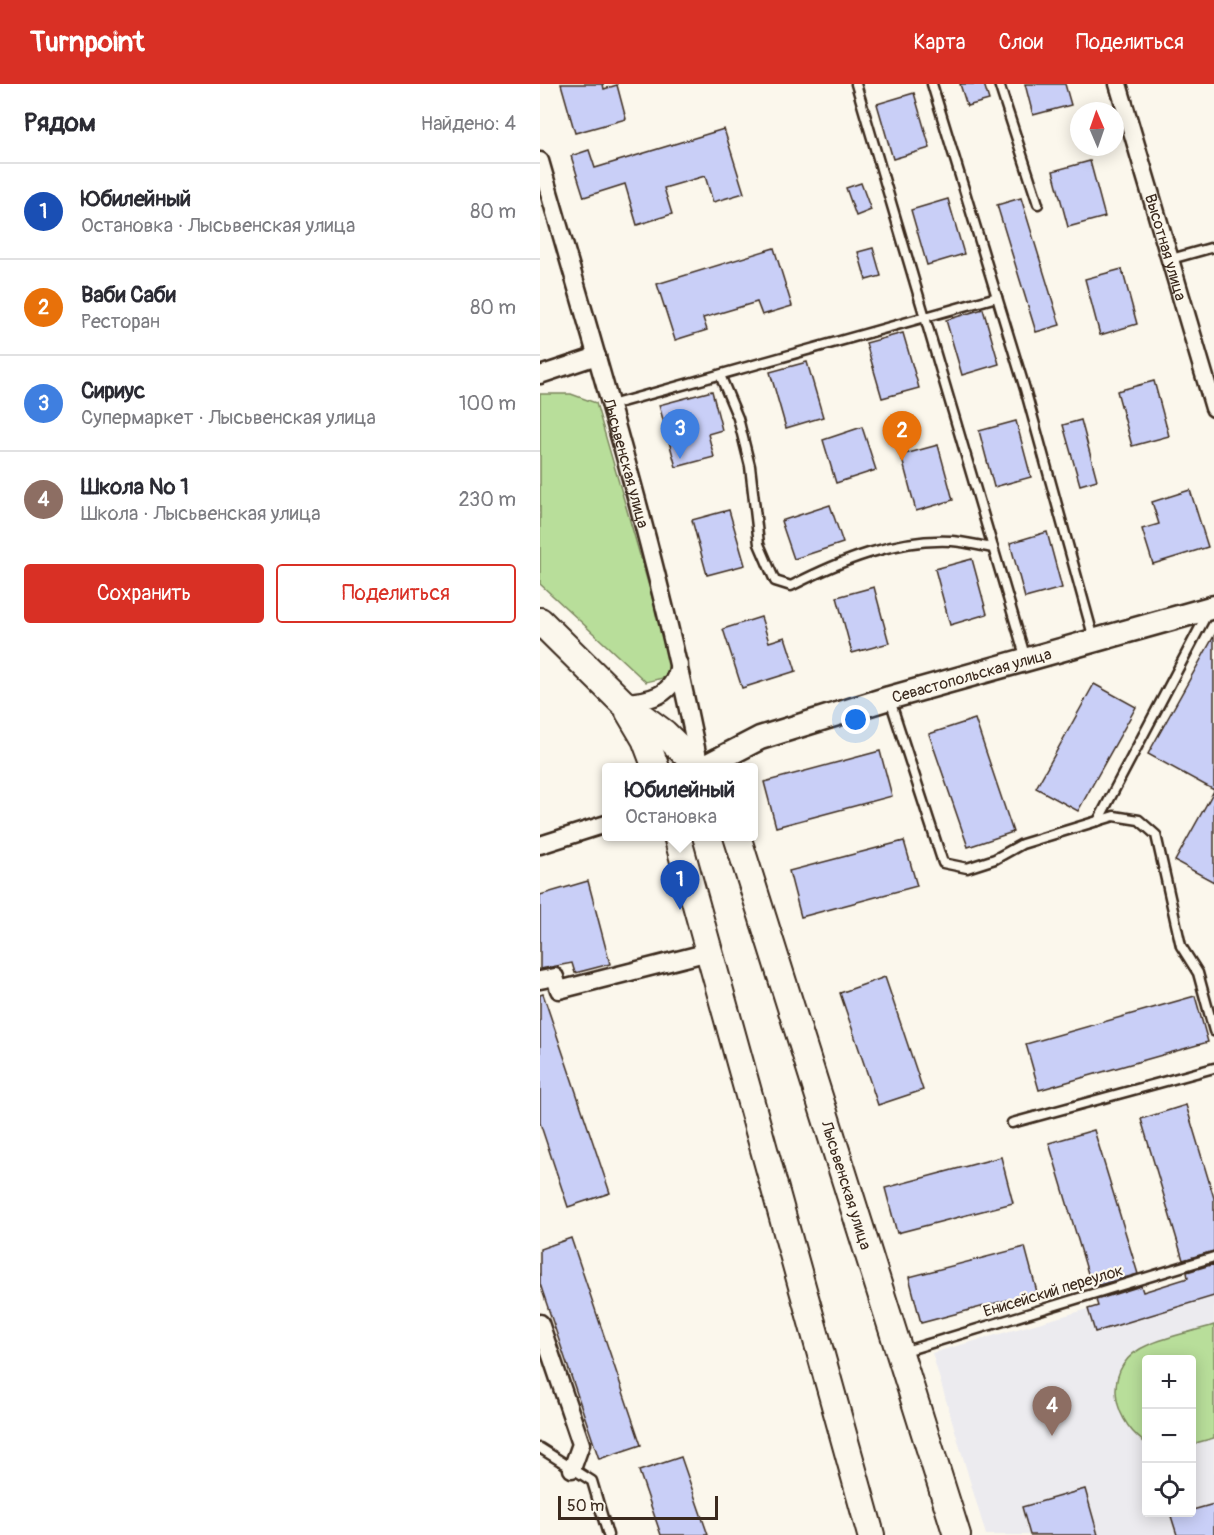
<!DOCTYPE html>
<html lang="ru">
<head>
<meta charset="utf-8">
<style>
	body { margin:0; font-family:Pangolin,sans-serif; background:#f2f2f3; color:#2b2b33 }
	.controls { position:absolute; right:18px; bottom:18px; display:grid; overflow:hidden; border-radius:6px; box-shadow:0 3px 15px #0003 }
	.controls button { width:54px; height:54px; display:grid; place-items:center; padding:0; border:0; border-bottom:2px solid #e1e1e2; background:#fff; color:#2b2b33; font:30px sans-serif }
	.compass { position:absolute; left:530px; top:18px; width:54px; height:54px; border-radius:50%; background:#fff; box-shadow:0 3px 15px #0003; rotate:358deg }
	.scale { position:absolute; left:18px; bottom:15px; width:160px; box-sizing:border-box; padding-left:6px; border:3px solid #3b2a1e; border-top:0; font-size:16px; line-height:21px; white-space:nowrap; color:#3b2a1e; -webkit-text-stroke:4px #fbf7ec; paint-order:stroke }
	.you { position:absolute; left:316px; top:636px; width:21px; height:21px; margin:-15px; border:4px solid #fff; border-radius:50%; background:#1a73e8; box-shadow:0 0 0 9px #1a73e833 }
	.badge { display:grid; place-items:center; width:39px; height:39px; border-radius:50%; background:#d93025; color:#fff; font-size:20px; font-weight:700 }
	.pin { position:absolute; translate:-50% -50px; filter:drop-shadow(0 2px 3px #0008) }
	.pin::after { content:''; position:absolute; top:32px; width:21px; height:18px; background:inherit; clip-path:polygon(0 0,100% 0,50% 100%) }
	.popup { position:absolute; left:62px; top:679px; width:156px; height:78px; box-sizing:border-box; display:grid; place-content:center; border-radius:6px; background:#fff; filter:drop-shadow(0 2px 4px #0005); font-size:20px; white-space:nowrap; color:#7c7c81 }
	.popup b { font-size:22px; color:#2b2b33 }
	.popup::after { content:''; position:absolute; left:50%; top:100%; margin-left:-12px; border:12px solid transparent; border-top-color:#fff }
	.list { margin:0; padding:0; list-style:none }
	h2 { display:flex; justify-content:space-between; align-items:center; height:78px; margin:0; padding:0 24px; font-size:26px }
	h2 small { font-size:20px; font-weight:400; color:#7c7c81 }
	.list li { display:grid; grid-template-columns:39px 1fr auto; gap:18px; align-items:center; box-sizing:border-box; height:96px; padding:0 24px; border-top:2px solid #e1e1e2 }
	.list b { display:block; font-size:22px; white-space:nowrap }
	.list p { margin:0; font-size:20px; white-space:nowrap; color:#7c7c81 }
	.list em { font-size:20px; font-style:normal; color:#7c7c81 }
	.actions { display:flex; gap:12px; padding:18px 24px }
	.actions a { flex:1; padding:14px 0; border:2px solid #d93025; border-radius:6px; text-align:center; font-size:21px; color:#d93025 }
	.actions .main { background:#d93025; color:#fff }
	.icon { flex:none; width:33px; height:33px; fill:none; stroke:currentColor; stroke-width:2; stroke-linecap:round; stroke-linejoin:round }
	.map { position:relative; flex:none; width:674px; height:1451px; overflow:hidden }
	header { display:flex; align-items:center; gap:36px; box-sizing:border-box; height:84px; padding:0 30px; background:#d93025; color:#fff }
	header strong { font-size:28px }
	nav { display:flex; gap:33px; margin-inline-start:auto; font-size:21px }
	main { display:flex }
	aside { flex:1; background:#fff }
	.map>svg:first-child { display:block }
	.built { fill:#ecebef; fill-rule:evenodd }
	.green { fill:#b8de9a; stroke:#7a845c; stroke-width:1.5 }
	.building { fill:#c9cff7; stroke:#3b2a1e; stroke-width:1.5 }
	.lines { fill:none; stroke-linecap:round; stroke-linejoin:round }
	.lane-casing { stroke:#3b2a1e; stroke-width:13 }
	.street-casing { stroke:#3b2a1e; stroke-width:21 }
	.secondary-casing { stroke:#3b2a1e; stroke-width:27 }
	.primary-casing { stroke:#3b2a1e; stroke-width:30 }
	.lane { stroke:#fbf7ec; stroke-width:8 }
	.street { stroke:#fbf7ec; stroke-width:16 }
	.secondary { stroke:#fbf7ec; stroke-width:22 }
	.primary { stroke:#fbf7ec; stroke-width:26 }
	.labels { text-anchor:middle; stroke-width:4.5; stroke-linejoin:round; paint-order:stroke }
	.street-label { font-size:16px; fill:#3b2a1e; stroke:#fbf7ec }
</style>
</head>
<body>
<header>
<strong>Turnpoint</strong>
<nav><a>Карта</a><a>Слои</a><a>Поделиться</a></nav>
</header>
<main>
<aside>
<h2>Рядом<small>Найдено: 4</small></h2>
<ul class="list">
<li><span class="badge" style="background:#1a4fb4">1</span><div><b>Юбилейный</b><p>Остановка · Лысьвенская улица</p></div><em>80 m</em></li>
<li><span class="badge" style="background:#e8710a">2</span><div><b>Ваби Саби</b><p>Ресторан</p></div><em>80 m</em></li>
<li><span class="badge" style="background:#3f7fe0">3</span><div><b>Сириус</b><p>Супермаркет · Лысьвенская улица</p></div><em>100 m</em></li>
<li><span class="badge" style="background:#8d6e63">4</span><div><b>Школа № 1</b><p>Школа · Лысьвенская улица</p></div><em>230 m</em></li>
</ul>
<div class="actions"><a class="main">Сохранить</a><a>Поделиться</a></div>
</aside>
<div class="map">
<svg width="674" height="1451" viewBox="0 0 674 1451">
	<rect width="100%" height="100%" fill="#fbf7ec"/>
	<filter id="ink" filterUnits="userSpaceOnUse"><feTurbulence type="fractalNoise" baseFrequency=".0167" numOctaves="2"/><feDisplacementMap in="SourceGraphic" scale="12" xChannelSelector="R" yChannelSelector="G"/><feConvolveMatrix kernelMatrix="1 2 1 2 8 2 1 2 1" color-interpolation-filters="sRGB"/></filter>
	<g filter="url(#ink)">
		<path class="built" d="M674,1212V1451H446L392,1269L548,1225L555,1248ZM606,1276H652V1428H606Z"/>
		<g class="green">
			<polygon points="0,310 31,310 56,319 130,575 127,593 106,598 0,500"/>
			<path d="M674,1241V1354L652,1360V1276H606V1359L604,1358C570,1333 562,1280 608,1261C628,1252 652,1248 674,1241Z"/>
		</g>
		<g class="building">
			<polygon points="21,0 63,0 64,5 77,1 86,35 35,49"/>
			<polygon points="420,0 444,0 449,16 427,22"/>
			<polygon points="485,0 525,0 531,21 493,31"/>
			<polygon points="374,9 390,64 353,75 337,20"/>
			<polygon points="184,45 204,109 173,118 165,92 124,104 132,130 97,141 85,100 44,113 31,72 49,66 55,84"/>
			<polygon points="550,77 565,133 528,143 513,87"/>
			<polygon points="321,99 331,126 316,132 306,104"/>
			<polygon points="481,114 520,241 496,248 457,121"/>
			<polygon points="408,115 424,170 387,181 371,126"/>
			<polygon points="234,164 252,222 222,231 217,218 163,234 167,246 135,256 117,200"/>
			<polygon points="333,164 341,192 326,196 318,168"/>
			<polygon points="582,185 597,240 560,251 545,195"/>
			<polygon points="443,225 459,280 422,291 406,236"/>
			<polygon points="363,249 379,304 342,314 326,259"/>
			<polygon points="267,278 283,333 246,344 230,288"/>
			<polygon points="614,297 629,352 592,362 577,307"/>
			<polygon points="172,307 182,346 168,350 174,373 136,383 119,321"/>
			<polygon points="541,336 557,396 540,401 523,341"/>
			<polygon points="476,337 491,393 454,403 439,347"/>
			<polygon points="322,343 336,386 296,399 283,356"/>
			<polygon points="398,361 413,416 376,427 361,371"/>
			<polygon points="650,406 668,463 613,480 602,445 619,440 612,418"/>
			<polygon points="290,421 303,459 254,475 241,437"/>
			<polygon points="189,426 205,481 167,491 152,436"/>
			<polygon points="507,448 522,504 485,514 470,459"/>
			<polygon points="432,475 447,530 410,541 395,485"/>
			<polygon points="334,503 349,559 312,569 297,513"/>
			<polygon points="221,533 229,558 245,553 256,587 202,604 183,545"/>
			<polygon points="674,552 674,706 608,670"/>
			<polygon points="554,600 596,623 538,727 496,704"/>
			<polygon points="435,635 473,748 428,763 389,650"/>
			<polygon points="340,667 352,712 236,743 224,698"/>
			<polygon points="674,707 674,798 635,777"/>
			<polygon points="364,757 377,802 261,833 249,787"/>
			<polygon points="48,797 70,880 35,889 32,879 0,885 0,811"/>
			<polygon points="345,893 383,1006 338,1021 300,909"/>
			<polygon points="3,910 70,1109 28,1123 0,1039 0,911"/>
			<polygon points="655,912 668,958 499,1006 486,960"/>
			<polygon points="646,1021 674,1114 674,1167 643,1176 601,1035"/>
			<polygon points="554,1046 598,1190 552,1203 509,1059"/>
			<polygon points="461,1073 473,1119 357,1149 345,1104"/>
			<polygon points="31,1154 101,1361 59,1375 0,1200 0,1165"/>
			<polygon points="485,1163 497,1208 381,1239 369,1193"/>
			<polygon points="674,1180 674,1212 555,1248 548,1225 558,1222 556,1216 601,1202 603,1208 648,1194 647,1188"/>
			<polygon points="141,1373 168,1451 121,1451 99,1387"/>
			<polygon points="545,1405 558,1451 490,1451 482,1423"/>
			<polygon points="674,1420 674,1451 637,1451 631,1432"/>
		</g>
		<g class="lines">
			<g class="lane-casing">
				<g id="lane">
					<polyline points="316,0 486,575"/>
					<polyline points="392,0 485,305 554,555"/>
					<polyline points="459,0 498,120"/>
					<polyline points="631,175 674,163"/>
					<path d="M180,291L198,334L210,382L219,460L235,497L251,502C300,477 356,454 412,457C426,458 440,462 453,464"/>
					<polyline points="71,321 457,213"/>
					<polyline points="350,616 403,779 427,784 455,775 482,760 574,732 599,736 616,751 641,862 658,889 674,947"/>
					<polyline points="558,737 667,530"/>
					<polyline points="472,1039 674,984"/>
					<polyline points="362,1268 674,1173"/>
					<polyline points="0,1364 52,1397 68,1451"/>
				</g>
			</g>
			<g class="street-casing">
				<g id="street">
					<path id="s1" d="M578,0L674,324"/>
					<path id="s2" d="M0,77C58,278 120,478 160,684"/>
					<polyline points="0,291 57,272"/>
					<path d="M82,618C111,617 134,612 139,580"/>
					<polyline points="0,761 66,740"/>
					<polyline points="0,896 15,893 19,906 169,868"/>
					<polyline points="0,1239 41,1360 32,1385"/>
				</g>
			</g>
			<g class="secondary-casing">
				<g id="secondary">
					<path id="s3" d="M162,684L220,654L349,614L674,523"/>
				</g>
			</g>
			<g class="primary-casing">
				<g id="primary">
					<polyline points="0,537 82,618 124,649 160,684"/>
					<polyline points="89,628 105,655 116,684"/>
					<polyline points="137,752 331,1451"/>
					<path id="s4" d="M197,752L417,1451"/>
				</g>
			</g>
			<use href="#lane" class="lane"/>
			<use href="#street" class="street"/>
			<use href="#secondary" class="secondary"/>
			<use href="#primary" class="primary"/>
		</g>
	</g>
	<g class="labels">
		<g class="street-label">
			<text dy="6" stroke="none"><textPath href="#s1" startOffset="170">Высотная улица</textPath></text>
			<text dy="6" stroke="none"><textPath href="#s2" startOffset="314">Лысьвенская улица</textPath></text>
			<text dy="6" stroke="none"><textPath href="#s3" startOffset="286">Севастопольская улица</textPath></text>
			<text dy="6" stroke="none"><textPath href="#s4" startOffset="366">Лысьвенская улица</textPath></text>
			<text transform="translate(513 1206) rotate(-17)" y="6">Енисейский переулок</text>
		</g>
	</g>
</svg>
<div class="controls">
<button>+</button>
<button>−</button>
<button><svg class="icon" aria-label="locate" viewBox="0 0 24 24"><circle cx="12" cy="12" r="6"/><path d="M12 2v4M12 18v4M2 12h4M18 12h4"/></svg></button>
</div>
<svg class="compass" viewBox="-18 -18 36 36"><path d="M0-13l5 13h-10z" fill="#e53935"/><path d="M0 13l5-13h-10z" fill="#7c7c81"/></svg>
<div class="scale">50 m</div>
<div class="you"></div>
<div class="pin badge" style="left:140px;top:826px;background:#1a4fb4">1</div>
<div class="popup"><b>Юбилейный</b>Остановка</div>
<div class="pin badge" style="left:362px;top:377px;background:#e8710a">2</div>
<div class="pin badge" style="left:140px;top:375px;background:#3f7fe0">3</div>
<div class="pin badge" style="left:512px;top:1352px;background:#8d6e63">4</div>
</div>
</main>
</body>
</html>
